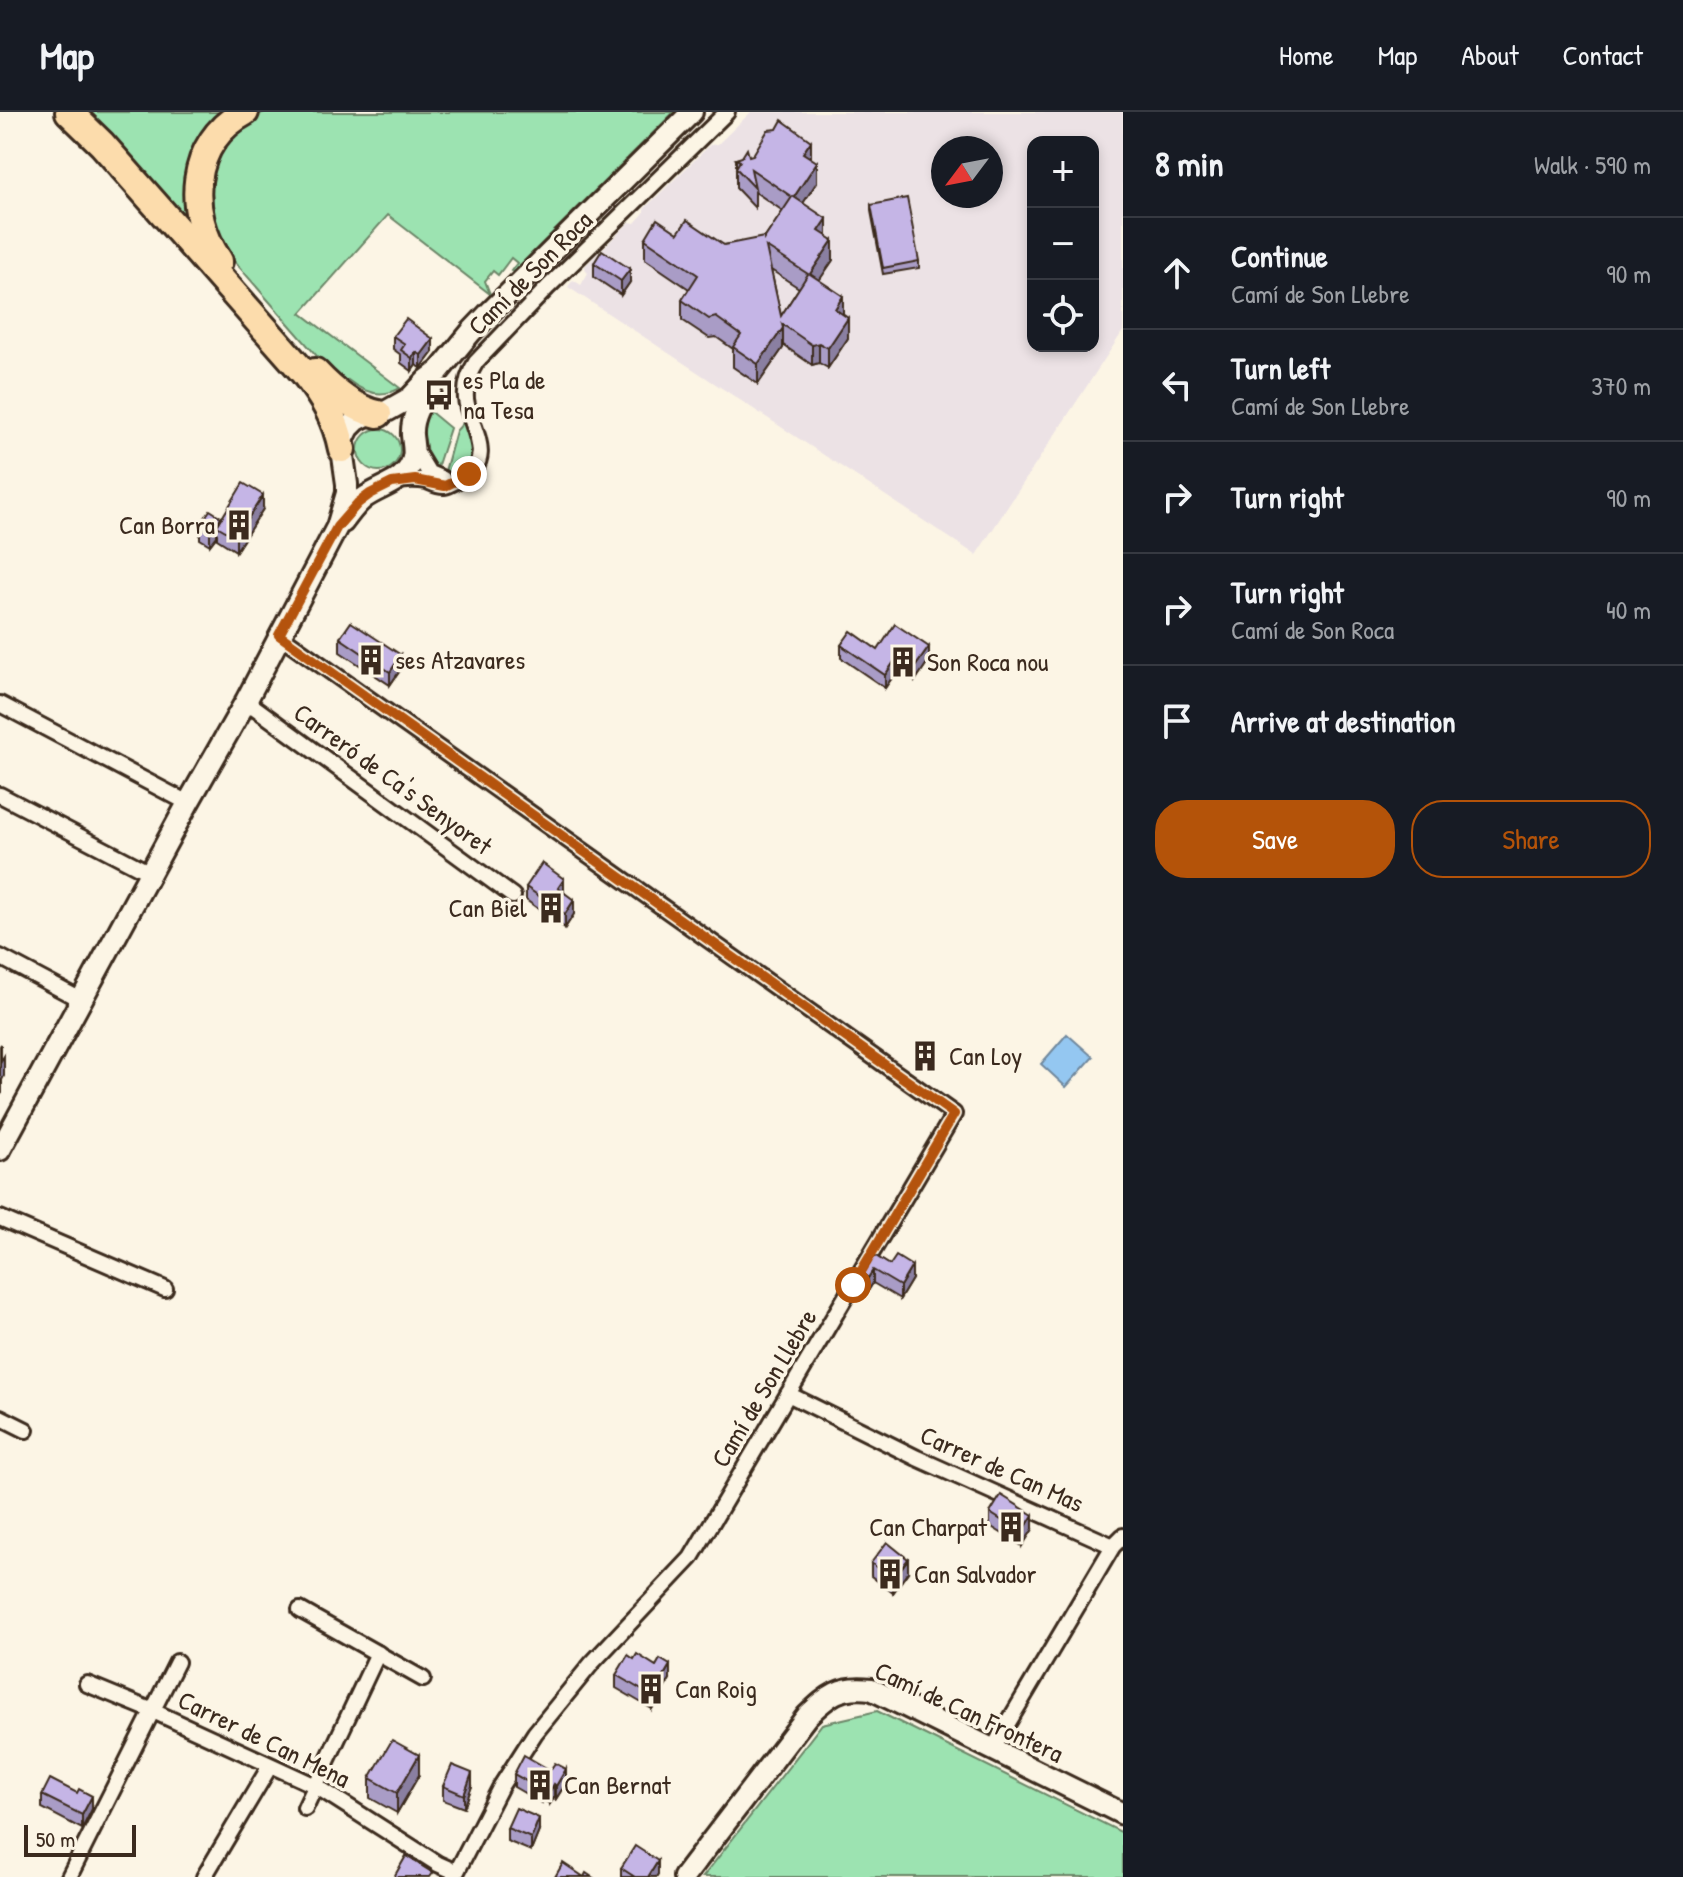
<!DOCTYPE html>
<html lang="en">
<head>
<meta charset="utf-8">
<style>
	body { margin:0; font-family:"Patrick Hand",sans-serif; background:#242831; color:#f1f3f6 }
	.controls { position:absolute; right:24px; top:24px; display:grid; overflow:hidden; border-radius:16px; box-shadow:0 4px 12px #0003 }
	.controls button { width:72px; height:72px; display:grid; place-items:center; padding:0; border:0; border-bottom:2px solid #363941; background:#171b24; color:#f1f3f6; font:40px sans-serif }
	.compass { position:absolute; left:931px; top:24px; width:72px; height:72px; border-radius:50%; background:#171b24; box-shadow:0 4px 12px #0003; rotate:238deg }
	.scale { position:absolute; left:24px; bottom:20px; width:112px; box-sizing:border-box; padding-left:8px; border:4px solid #3b2a1e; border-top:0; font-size:22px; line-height:28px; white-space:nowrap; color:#3b2a1e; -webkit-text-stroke:6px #fcf5e5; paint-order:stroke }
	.stop { position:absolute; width:24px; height:24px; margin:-18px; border:6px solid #b45309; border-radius:50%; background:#fff }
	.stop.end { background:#b45309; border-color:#fff; box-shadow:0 2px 8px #0008 }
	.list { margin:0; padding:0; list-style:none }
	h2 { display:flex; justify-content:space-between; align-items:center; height:104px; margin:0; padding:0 32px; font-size:34px }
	h2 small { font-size:26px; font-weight:400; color:#9ea1a6 }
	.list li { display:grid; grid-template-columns:52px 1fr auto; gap:24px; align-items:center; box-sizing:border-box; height:112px; padding:0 32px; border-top:2px solid #363941 }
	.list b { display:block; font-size:30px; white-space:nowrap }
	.list p { margin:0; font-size:26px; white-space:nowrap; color:#9ea1a6 }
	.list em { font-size:26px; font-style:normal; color:#9ea1a6 }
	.actions { display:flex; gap:16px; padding:24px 32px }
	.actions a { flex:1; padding:18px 0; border:2px solid #b45309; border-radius:32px; text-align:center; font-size:28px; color:#b45309 }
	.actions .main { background:#b45309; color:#fff }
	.icon { flex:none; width:44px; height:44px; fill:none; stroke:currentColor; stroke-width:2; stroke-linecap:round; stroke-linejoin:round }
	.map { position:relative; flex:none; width:1123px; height:1765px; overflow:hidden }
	header { display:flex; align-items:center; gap:48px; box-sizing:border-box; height:112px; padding:0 40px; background:#171b24; border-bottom:2px solid #363941 }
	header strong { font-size:38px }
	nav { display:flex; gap:44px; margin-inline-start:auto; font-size:28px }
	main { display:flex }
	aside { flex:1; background:#171b24 }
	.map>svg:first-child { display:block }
	.built { fill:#ece2e5; fill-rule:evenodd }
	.green { fill:#9ce3b1; stroke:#6c8668; stroke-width:2 }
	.water { fill:#94c7f1; stroke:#70889d; stroke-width:2 }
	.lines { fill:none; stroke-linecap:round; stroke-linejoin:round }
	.street-casing { stroke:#3b2a1e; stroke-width:20 }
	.secondary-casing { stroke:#3b2a1e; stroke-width:26 }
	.highway-casing { stroke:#3b2a1e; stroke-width:32 }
	.street { stroke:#fcf5e5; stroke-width:14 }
	.secondary { stroke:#fcf5e5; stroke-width:20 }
	.highway { stroke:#fcdcac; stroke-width:26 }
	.wall { fill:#a99cc6; stroke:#3b2a1e; stroke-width:2; fill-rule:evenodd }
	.shaded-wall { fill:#8a7fa1; stroke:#3b2a1e; stroke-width:2 }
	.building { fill:#c5b5e6; stroke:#3b2a1e; stroke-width:2; fill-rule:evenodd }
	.route { stroke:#b45309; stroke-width:10 }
	.labels { text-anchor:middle; stroke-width:7; stroke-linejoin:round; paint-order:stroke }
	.street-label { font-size:26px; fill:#3b2a1e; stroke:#fcf5e5 }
	.poi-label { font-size:26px; fill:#3b2a1e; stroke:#fcf5e5; text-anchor:start }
</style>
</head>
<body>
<header>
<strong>Map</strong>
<nav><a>Home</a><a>Map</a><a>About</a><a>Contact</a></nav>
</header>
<main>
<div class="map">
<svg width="1123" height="1765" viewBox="0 0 1123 1765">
	<rect width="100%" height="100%" fill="#fcf5e5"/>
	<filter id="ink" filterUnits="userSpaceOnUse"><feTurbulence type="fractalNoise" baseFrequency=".0125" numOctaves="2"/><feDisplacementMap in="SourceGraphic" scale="16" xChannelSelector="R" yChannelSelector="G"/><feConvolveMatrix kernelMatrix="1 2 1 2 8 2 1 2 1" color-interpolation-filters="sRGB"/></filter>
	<g filter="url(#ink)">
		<path class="built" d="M751,0H1123V219L976,443L568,175L573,168L581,173L588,161L586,159L585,154L630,110L635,111L644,101V97L710,33L718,32ZM1033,30H1093V234H1033ZM943,36H991V84H943Z"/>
		<g class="green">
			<polygon points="82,0 229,0 224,4 196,128"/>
			<path d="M265,0H674L513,160L511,159L517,151L511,146L498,163L493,159L485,169L490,182L388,103L301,201L400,276C382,286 364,281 348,268L343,274L227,141C196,94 208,20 265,0Z"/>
			<path d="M427,297L450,316L436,359C425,348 428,343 425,329C424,325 421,319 421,316C421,310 425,302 427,297Z"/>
			<path d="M464,310C473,327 479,345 462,358C455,363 452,364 444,363L456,319Z"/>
			<circle cx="379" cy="338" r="21"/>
			<polygon points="877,1599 1123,1721 1123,1765 703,1765 822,1612"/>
		</g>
		<polygon class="water" points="1067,922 1093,945 1066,975 1041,952"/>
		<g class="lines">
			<g class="street-casing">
				<g id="street">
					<polyline points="414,336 429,361 443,367"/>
					<path d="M395,370C406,367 416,367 427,369C432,371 439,375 445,374C450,373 458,368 462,366C498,347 469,314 466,287C465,274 469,261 476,250L548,175L727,0"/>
					<polyline points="279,523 954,1002 691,1446 592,1551 535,1621 501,1674 454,1765"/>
					<polyline points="246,589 513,784"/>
					<polyline points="0,592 188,691"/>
					<polyline points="0,683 150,761"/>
					<polyline points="0,845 81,888"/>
					<polyline points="0,1106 165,1177"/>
					<polyline points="788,1282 917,1346 1113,1434"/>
					<polyline points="0,1305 26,1318"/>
					<polyline points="300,1498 423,1567"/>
					<polyline points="87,1572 153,1599 316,1674 438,1752 456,1760"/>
					<polyline points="992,1638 1113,1434 1123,1424"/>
					<polyline points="305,1696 378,1541"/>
					<polyline points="69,1765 177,1550"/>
					<polyline points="204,1765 270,1654"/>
				</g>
			</g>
			<g class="secondary-casing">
				<g id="secondary">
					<path d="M343,410C350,401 355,393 364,386C379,375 401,371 410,354C416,343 413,334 412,323C411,305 420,290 431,277"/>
					<polyline points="0,1038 188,691 246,589 337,415 347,381 347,372 342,337 344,326 349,316 357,308 367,303 387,299 410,286 427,268 439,259 471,220 492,198 692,0"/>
					<path d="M684,1765L807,1604C829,1583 840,1573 871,1577L1123,1702"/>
				</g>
			</g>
			<g class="highway-casing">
				<g id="highway">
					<path d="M69,0L102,32L304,261C323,285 336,307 342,337"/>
					<path d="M219,149C185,100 189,30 245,0"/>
					<path d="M315,260C332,278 353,297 378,302"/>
				</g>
			</g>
			<use href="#street" class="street"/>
			<use href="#secondary" class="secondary"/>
			<use href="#highway" class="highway"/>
		</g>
		<g class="wall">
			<path d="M749,44L811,46L817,70L803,91L827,125L833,148L819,168L843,203L848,226L828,256L819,251L812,253L783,233V236L758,272L733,255V237L716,225L709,226L682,208V188L689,177L645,147V127L678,121L724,133L764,127L783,99L755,80V96L736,76V47ZM771,158L799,176L781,204Z"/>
			<polygon points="871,93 919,149 919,156 883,162 871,99"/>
			<polygon points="594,151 630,170 621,183 594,165"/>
			<polygon points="393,224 433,240 421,256 416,253 412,259 401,251 401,243 393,237"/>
			<polygon points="263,397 236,439 217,427 217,424 210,433 200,427 200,413 221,405"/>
			<polygon points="340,526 401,557 390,573 340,540"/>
			<polygon points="841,533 878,538 929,548 915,569 898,557 885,576 841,546"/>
			<polygon points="526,775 564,780 574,802 565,816 526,788"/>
			<polygon points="874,1143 912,1167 900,1187 873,1171 868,1179 863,1176 863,1162"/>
			<polygon points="990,1401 1033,1417 1022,1434 990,1414"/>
			<polygon points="871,1451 908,1460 893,1481 871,1464"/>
			<polygon points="634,1547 656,1554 670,1567 652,1597 616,1576 616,1563"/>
			<polygon points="514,1662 566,1671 556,1687 554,1686 550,1692 543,1688 542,1691 514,1675"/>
			<polygon points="419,1663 397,1701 370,1686 370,1666"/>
			<polygon points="443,1674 472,1674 464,1696 443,1688"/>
			<polygon points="42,1683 92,1697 82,1717 42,1696"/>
			<polygon points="507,1716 539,1719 531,1739 507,1729"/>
			<polygon points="621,1756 658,1762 656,1765 621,1765"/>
		</g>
		<g class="shaded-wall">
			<polygon points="811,29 811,49 803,41"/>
			<polygon points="817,50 817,70 794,105 794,85"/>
			<polygon points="827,107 827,127 819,119"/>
			<polygon points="833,128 833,148 810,182 810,162"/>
			<polygon points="630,157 630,170 621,183 621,169"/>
			<polygon points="843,184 843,204 835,197"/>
			<polygon points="848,206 848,226 828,256 828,236"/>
			<polygon points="783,216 783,236 758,272 758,252"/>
			<polygon points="433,227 433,240 421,256 421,243"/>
			<polygon points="819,231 819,251 812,253 812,233"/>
			<polygon points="416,240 416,253 412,259 412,246"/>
			<polygon points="263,383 263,397 236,439 236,425"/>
			<polygon points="221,405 217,414 217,424 210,433 210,420"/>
			<polygon points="929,535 929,548 915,569 915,555"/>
			<polygon points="401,543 401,557 390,573 390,560"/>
			<polygon points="898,544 898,557 885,576 885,563"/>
			<polygon points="564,767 564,780 558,790 558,776"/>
			<polygon points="574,788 574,802 565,816 565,802"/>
			<polygon points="1,932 1,949 4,944 4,964 2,968 2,981 0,983 0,934"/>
			<polygon points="912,1154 912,1167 900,1187 900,1174"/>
			<polygon points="873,1158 873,1171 868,1179 868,1166"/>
			<polygon points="1033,1403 1033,1417 1022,1434 1022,1421"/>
			<polygon points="908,1447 908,1460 893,1481 893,1467"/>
			<polygon points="670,1553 670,1567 652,1597 652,1584"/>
			<polygon points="419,1643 419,1663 397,1701 397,1681"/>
			<polygon points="566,1657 566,1671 556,1687 556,1674"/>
			<polygon points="472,1661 472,1674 464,1696 464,1683"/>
			<polygon points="554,1672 554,1686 550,1692 550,1679"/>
			<polygon points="92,1684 92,1697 82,1717 82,1703"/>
			<polygon points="539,1706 539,1719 531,1739 531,1726"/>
			<polygon points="658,1749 658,1762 656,1765 648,1765"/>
		</g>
		<g class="building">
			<path d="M782,8L811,29L803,41L817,50L794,85L827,107L819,119L833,128L810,162L843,184L835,197L848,206L828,236L819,231L812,233L782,212L783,216L758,252L733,235L741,223L716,205L709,207L682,188L698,163L645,127L657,107L678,121L687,108L724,133L764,125V127L792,85L751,57L755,76L736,56L740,49L736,47L742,45L747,37L749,44L753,43L768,18L777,17ZM766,135L808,162L781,204Z"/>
			<polygon points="907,86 919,149 883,156 871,93"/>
			<polygon points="602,138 630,157 621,169 594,151"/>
			<polygon points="406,207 433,227 421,243 416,240 412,246 401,238 405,232 393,224"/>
			<polygon points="243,371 263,383 236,425 217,414"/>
			<polygon points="210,398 221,405 210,420 200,413"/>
			<polygon points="351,510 401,543 390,560 340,526"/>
			<polygon points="895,512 929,535 915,555 898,544 885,563 841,533 851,519 878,538"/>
			<polygon points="542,751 564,767 558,776 574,788 565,802 526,775"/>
			<polygon points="874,1143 890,1153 896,1144 912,1154 900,1174 873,1158 868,1166 863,1162"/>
			<polygon points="1001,1383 1033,1403 1022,1421 990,1401"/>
			<polygon points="887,1430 908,1447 893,1467 871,1451"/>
			<polygon points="637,1542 656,1554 660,1547 670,1553 652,1584 616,1563 628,1543 634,1547"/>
			<polygon points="392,1628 419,1643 397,1681 370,1666"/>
			<polygon points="524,1643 550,1658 555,1651 566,1657 556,1674 554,1672 550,1679 543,1675 542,1678 514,1662"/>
			<polygon points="452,1653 472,1661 464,1683 443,1674"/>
			<polygon points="50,1667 77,1681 79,1677 92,1684 82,1703 42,1683"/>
			<polygon points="516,1696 539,1706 531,1726 507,1716"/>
			<polygon points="635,1734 658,1749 648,1765 635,1765 621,1756"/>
			<polygon points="406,1744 433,1761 430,1765 394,1765"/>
			<polygon points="563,1751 584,1765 586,1761 592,1765 555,1765"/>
		</g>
	</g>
	<g class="lines" filter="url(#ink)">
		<polyline class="route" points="469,362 445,374 415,368 392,371 370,382 358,391 337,415 279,523 954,1002 853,1173"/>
	</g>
	<defs>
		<g id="bus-bare" transform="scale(2.4)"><path d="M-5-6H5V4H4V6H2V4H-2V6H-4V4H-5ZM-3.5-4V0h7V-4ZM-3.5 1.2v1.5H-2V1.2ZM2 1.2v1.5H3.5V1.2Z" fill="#3b2a1e" stroke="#fcf5e5" stroke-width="2.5" paint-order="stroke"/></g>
		<g id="building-bare" transform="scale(2.4)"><path d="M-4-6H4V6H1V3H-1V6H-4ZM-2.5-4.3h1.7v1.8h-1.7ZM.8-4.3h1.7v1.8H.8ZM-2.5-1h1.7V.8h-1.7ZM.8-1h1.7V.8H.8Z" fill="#3b2a1e" stroke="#fcf5e5" stroke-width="2.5" paint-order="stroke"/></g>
	</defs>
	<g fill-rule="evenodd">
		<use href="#bus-bare" x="439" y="283"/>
		<use href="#building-bare" x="239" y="413"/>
		<use href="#building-bare" x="371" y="548"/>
		<use href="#building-bare" x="903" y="550"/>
		<use href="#building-bare" x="551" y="796"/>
		<use href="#building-bare" x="925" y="944"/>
		<use href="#building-bare" x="1011" y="1415"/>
		<use href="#building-bare" x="890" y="1462"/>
		<use href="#building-bare" x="651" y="1577"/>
		<use href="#building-bare" x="540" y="1673"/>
	</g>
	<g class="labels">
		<g class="street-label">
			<text transform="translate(530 161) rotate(-45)" y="9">Camí de Son Roca</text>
			<text transform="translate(393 667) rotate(36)" y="9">Carreró de Ca's Senyoret</text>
			<text transform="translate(764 1276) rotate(-59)" y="9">Camí de Son Llebre</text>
			<text transform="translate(1002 1357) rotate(24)" y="9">Carrer de Can Mas</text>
			<text transform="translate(969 1600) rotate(25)" y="9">Camí de Can Frontera</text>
			<text transform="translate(264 1627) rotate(26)" y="9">Carrer de Can Mena</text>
		</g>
		<g class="poi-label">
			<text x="463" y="277">es Pla de<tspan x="463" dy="30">na Tesa</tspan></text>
			<text x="215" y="422" text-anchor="end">Can Borra</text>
			<text x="395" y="557">ses Atzavares</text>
			<text x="927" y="559">Son Roca nou</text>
			<text x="527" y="805" text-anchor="end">Can Biel</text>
			<text x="949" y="953">Can Loy</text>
			<text x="987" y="1424" text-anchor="end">Can Charpat</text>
			<text x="914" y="1471">Can Salvador</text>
			<text x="675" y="1586">Can Roig</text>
			<text x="564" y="1682">Can Bernat</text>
		</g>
	</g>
</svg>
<div class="controls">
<button>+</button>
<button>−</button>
<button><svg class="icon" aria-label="locate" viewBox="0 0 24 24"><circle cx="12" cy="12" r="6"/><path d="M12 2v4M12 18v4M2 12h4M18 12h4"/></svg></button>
</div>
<svg class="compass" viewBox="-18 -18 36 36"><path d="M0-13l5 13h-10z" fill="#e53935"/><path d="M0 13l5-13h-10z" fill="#9ea1a6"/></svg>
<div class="scale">50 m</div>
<div class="stop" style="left:853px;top:1173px"></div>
<div class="stop end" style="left:469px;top:362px"></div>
</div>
<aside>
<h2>8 min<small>Walk · 590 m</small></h2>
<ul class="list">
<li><svg class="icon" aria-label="ahead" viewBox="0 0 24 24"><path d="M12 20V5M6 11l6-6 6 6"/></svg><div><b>Continue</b><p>Camí de Son Llebre</p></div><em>90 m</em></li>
<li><svg class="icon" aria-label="left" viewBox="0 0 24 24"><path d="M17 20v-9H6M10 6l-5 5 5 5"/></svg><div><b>Turn left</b><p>Camí de Son Llebre</p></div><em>370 m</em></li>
<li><svg class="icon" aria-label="right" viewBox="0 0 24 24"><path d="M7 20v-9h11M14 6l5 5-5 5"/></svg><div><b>Turn right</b></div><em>90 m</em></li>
<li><svg class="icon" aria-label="right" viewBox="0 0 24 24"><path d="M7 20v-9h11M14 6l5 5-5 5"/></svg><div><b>Turn right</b><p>Camí de Son Roca</p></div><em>40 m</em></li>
<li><svg class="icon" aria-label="arrive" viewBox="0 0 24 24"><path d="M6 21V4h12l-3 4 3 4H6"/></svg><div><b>Arrive at destination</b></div></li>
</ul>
<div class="actions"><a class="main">Save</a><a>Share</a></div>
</aside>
</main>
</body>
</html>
